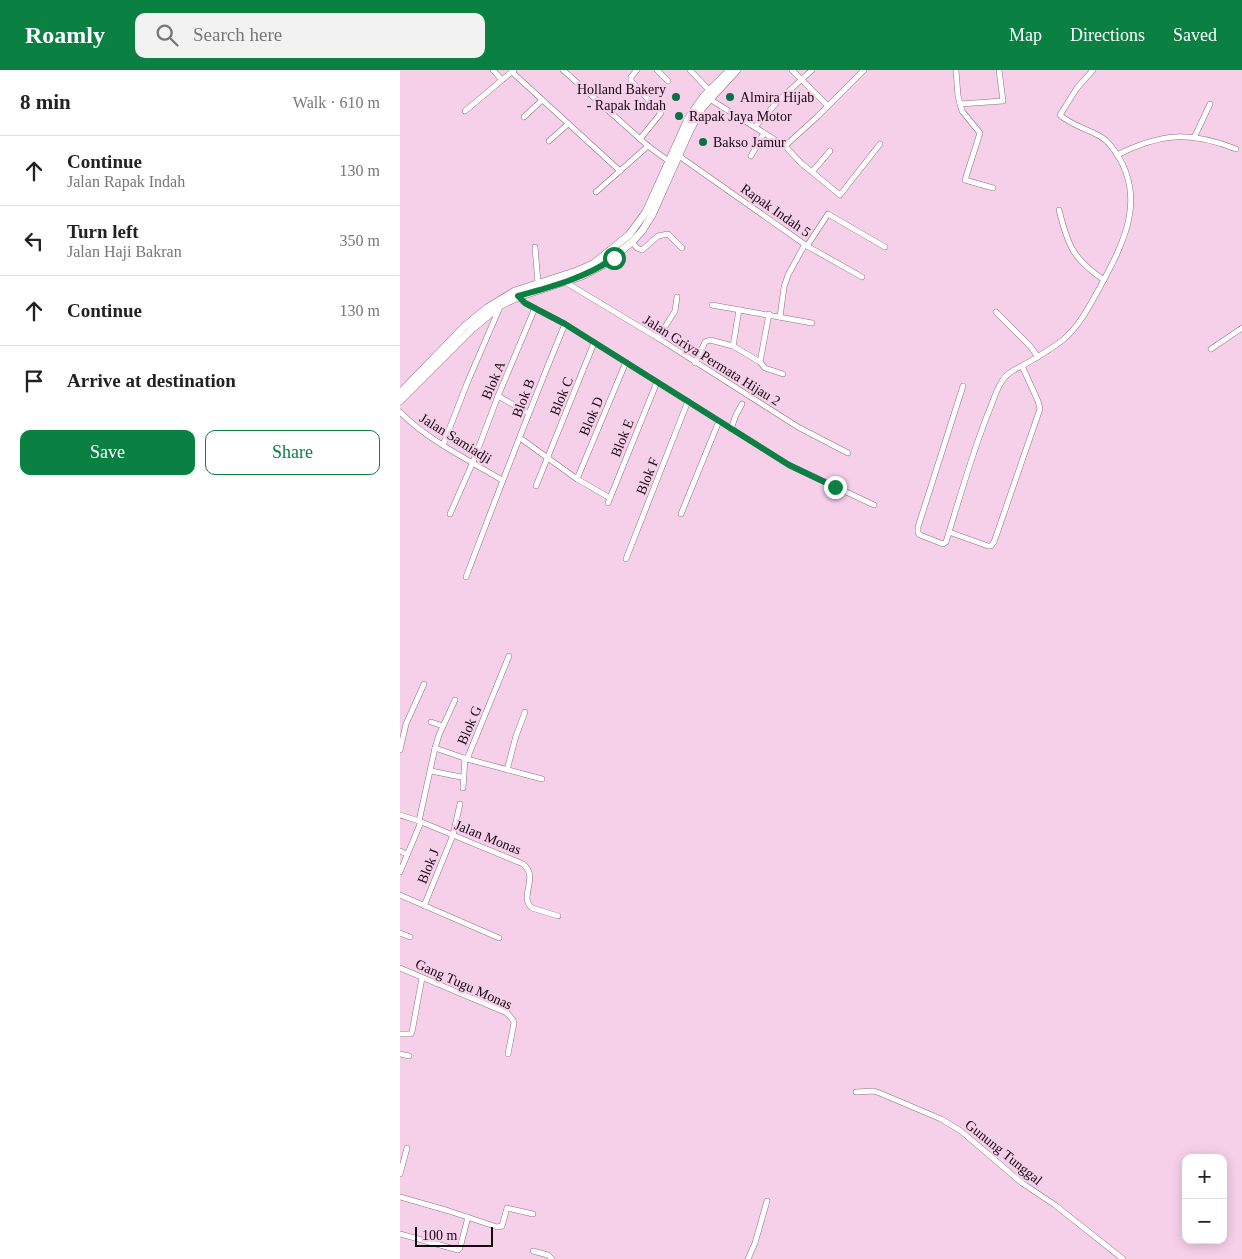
<!DOCTYPE html>
<html lang="en">
<head>
<meta charset="utf-8">
<style>
	body { margin:0; font-family:Georgia,serif; background:#f2f2f2; color:#222 }
	.controls { position:absolute; right:15px; bottom:15px; display:grid; overflow:hidden; border-radius:10px; box-shadow:0 2px 12px #0003 }
	.controls button { width:45px; height:45px; display:grid; place-items:center; padding:0; border:0; border-bottom:1px solid #e0e0e0; background:#fff; color:#222; font:25px sans-serif }
	.scale { position:absolute; left:15px; bottom:12px; width:78px; box-sizing:border-box; padding-left:5px; border:2px solid #140811; border-top:0; font-size:14px; line-height:18px; white-space:nowrap; color:#140811; -webkit-text-stroke:4px #f6d0e9; paint-order:stroke }
	.stop { position:absolute; width:15px; height:15px; margin:-11px; border:4px solid #0b8043; border-radius:50%; background:#fff }
	.stop.end { background:#0b8043; border-color:#fff; box-shadow:0 1px 5px #0008 }
	.list { margin:0; padding:0; list-style:none }
	h2 { display:flex; justify-content:space-between; align-items:center; height:65px; margin:0; padding:0 20px; font-size:21px }
	h2 small { font-size:16px; font-weight:400; color:#767676 }
	.list li { display:grid; grid-template-columns:32px 1fr auto; gap:15px; align-items:center; box-sizing:border-box; height:70px; padding:0 20px; border-top:1px solid #e0e0e0 }
	.list b { display:block; font-size:19px; white-space:nowrap }
	.list p { margin:0; font-size:16px; white-space:nowrap; color:#767676 }
	.list em { font-size:16px; font-style:normal; color:#767676 }
	.actions { display:flex; gap:10px; padding:15px 20px }
	.actions a { flex:1; padding:11px 0; border:1px solid #0b8043; border-radius:10px; text-align:center; font-size:18px; color:#0b8043 }
	.actions .main { background:#0b8043; color:#fff }
	.icon { flex:none; width:28px; height:28px; fill:none; stroke:currentColor; stroke-width:2; stroke-linecap:round; stroke-linejoin:round }
	.map { position:relative; flex:none; width:842px; height:1189px; overflow:hidden }
	header { display:flex; align-items:center; gap:30px; box-sizing:border-box; height:70px; padding:0 25px; background:#0b8043; color:#fff }
	header strong { font-size:24px }
	nav { display:flex; gap:28px; margin-inline-start:auto; font-size:18px }
	.search { width:350px; height:45px; background:#f2f2f2; display:flex; align-items:center; gap:12px; box-sizing:border-box; padding:0 18px; border-radius:10px; color:#767676; font-size:19px }
	main { display:flex }
	aside { flex:1; background:#fff }
	.map>svg:first-child { display:block }
	.lines { fill:none; stroke-linecap:round; stroke-linejoin:round }
	.street-casing { stroke:#906e85; stroke-width:6 }
	.secondary-casing { stroke:#906e85; stroke-width:8 }
	.street { stroke:#fff; stroke-width:5 }
	.secondary { stroke:#fff; stroke-width:7 }
	.route { stroke:#0b8043; stroke-width:6 }
	.poi-dot { fill:#0a7046; stroke:#f6d0e9; stroke-width:2 }
	.labels { text-anchor:middle; stroke-width:4.5; stroke-linejoin:round; paint-order:stroke }
	.poi-label { font-size:14px; fill:#140811; stroke:#f6d0e9; text-anchor:start }
	.street-label { font-size:14px; fill:#140811; stroke:#f6d0e9 }
</style>
</head>
<body>
<header>
<strong>Roamly</strong>
<div class="search"><svg class="icon" aria-label="search" viewBox="0 0 24 24"><circle cx="10" cy="10" r="6"/><path d="M15 15l6 6"/></svg>Search here</div>
<nav><a>Map</a><a>Directions</a><a>Saved</a></nav>
</header>
<main>
<aside>
<h2>8 min<small>Walk · 610 m</small></h2>
<ul class="list">
<li><svg class="icon" aria-label="ahead" viewBox="0 0 24 24"><path d="M12 20V5M6 11l6-6 6 6"/></svg><div><b>Continue</b><p>Jalan Rapak Indah</p></div><em>130 m</em></li>
<li><svg class="icon" aria-label="left" viewBox="0 0 24 24"><path d="M17 20v-9H6M10 6l-5 5 5 5"/></svg><div><b>Turn left</b><p>Jalan Haji Bakran</p></div><em>350 m</em></li>
<li><svg class="icon" aria-label="ahead" viewBox="0 0 24 24"><path d="M12 20V5M6 11l6-6 6 6"/></svg><div><b>Continue</b></div><em>130 m</em></li>
<li><svg class="icon" aria-label="arrive" viewBox="0 0 24 24"><path d="M6 21V4h12l-3 4 3 4H6"/></svg><div><b>Arrive at destination</b></div></li>
</ul>
<div class="actions"><a class="main">Save</a><a>Share</a></div>
</aside>
<div class="map">
<svg width="842" height="1189" viewBox="0 0 842 1189">
	<rect width="100%" height="100%" fill="#f6d0e9"/>
	<g class="lines">
		<g class="street-casing">
			<g id="street">
				<polyline points="93,0 102,10 114,0"/>
				<polyline points="163,0 248,76 270,92"/>
				<polyline points="237,0 231,7 231,11 261,43 240,69"/>
				<polyline points="257,0 268,11"/>
				<polyline points="290,0 309,20"/>
				<polyline points="392,0 428,36"/>
				<polyline points="556,0 558,26 562,41 580,63 565,110 593,118"/>
				<polyline points="112,2 220,101"/>
				<polyline points="308,28 385,76 401,93 440,125 480,74"/>
				<polyline points="560,34 603,31 599,0"/>
				<polyline points="65,41 102,10"/>
				<polyline points="124,47 142,30"/>
				<polyline points="355,57 378,31 412,0"/>
				<polyline points="794,68 810,34"/>
				<polyline points="149,71 168,54"/>
				<polyline points="385,76 418,46 464,0"/>
				<path d="M717,85C761,63 790,61 836,79"/>
				<polyline points="279,86 407,176 462,207"/>
				<polyline points="351,86 364,63"/>
				<polyline points="412,102 430,81"/>
				<polyline points="196,122 248,76"/>
				<path d="M659,140C668,176 673,189 704,210"/>
				<polyline points="232,172 237,178 242,180 258,166 268,164 282,178"/>
				<polyline points="407,176 428,144 485,177"/>
				<polyline points="135,177 138,213"/>
				<polyline points="165,212 258,268 398,357 448,383"/>
				<polyline points="118,227 125,233 165,254 389,395 474,435"/>
				<polyline points="312,235 412,253"/>
				<polyline points="596,242 630,276 638,287"/>
				<polyline points="380,247 384,217 388,205 405,174"/>
				<polyline points="258,268 275,241 277,227"/>
				<polyline points="333,276 339,240"/>
				<polyline points="811,279 842,258"/>
				<polyline points="360,292 369,244"/>
				<polyline points="295,293 305,272 310,270 333,276 360,292 365,298 383,304"/>
				<path d="M563,316L518,457V463L520,465L543,474L546,472C559,430 571,387 587,346C592,335 595,322 602,311C608,301 619,298 629,292C641,285 653,278 664,269C680,255 690,235 700,217C725,171 749,124 711,76C699,60 675,59 660,45L677,18L693,0"/>
				<polyline points="98,326 128,343"/>
				<path d="M0,342C29,371 67,389 102,410"/>
				<polyline points="331,359 336,345 342,334"/>
				<polyline points="120,368 177,409 210,428"/>
				<polyline points="43,375 68,311 100,237"/>
				<polyline points="177,409 226,292"/>
				<polyline points="136,416 194,273"/>
				<polyline points="208,433 257,312"/>
				<polyline points="50,444 73,392 98,326 135,238"/>
				<polyline points="281,444 319,351"/>
				<polyline points="549,462 588,476 591,476 594,472 640,339 638,331 622,296"/>
				<polyline points="226,489 288,331"/>
				<path d="M66,507C98,423 130,338 165,254"/>
				<polyline points="31,652 43,656"/>
				<polyline points="35,678 39,665 55,630"/>
				<polyline points="0,680 6,654 24,614"/>
				<polyline points="67,689 142,709"/>
				<polyline points="107,700 116,666 125,642"/>
				<polyline points="31,701 61,707"/>
				<polyline points="63,718 65,688"/>
				<path d="M0,745L19,751L123,794C140,808 118,826 132,838L158,846"/>
				<polyline points="19,751 35,678 67,689 109,586"/>
				<polyline points="0,781 7,784"/>
				<polyline points="0,802 21,752"/>
				<polyline points="0,825 99,868"/>
				<polyline points="24,836 53,765 60,734"/>
				<polyline points="0,863 10,867"/>
				<polyline points="0,898 107,943 113,950 114,953 108,984"/>
				<polyline points="0,964 11,964 12,962 22,908"/>
				<polyline points="0,984 9,986"/>
				<polyline points="456,1022 474,1021 482,1024 541,1049 561,1061 622,1113 655,1135 723,1189"/>
				<polyline points="0,1104 7,1078"/>
				<polyline points="0,1127 49,1141 97,1157 102,1156 107,1138 133,1144"/>
				<polyline points="0,1164 58,1180 60,1178 68,1147"/>
				<polyline points="133,1181 148,1185 152,1189"/>
				<polyline points="348,1189 355,1173 367,1131"/>
			</g>
		</g>
		<g class="secondary-casing">
			<g id="secondary">
				<polyline points="0,323 65,256 87,238 115,221 177,201 193,194 229,165 246,142 289,47 304,26 330,0"/>
				<polyline points="0,331 72,259 101,235 118,227 182,206 205,194 232,172 242,161 252,145 290,60 302,38 337,0"/>
			</g>
		</g>
		<use href="#street" class="street"/>
		<use href="#secondary" class="secondary"/>
	</g>
	<g class="lines">
		<path class="route" d="M214,188C185,208 151,217 118,226L125,233L165,254L389,395L435,417"/>
	</g>
	<g class="poi-dot">
		<circle cx="276" cy="27" r="5"/>
		<circle cx="330" cy="27" r="5"/>
		<circle cx="279" cy="46" r="5"/>
		<circle cx="303" cy="72" r="5"/>
	</g>
	<g class="labels">
		<g class="poi-label">
			<text x="266" y="24" text-anchor="end">Holland Bakery<tspan x="266" dy="16">- Rapak Indah</tspan></text>
			<text x="340" y="32">Almira Hijab</text>
			<text x="289" y="51">Rapak Jaya Motor</text>
			<text x="313" y="77">Bakso Jamur</text>
		</g>
		<g class="street-label">
			<text transform="translate(376 140) rotate(35)" y="5">Rapak Indah 5</text>
			<text transform="translate(312 290) rotate(32)" y="5">Jalan Griya Permata Hijau 2</text>
			<text transform="translate(93 310) rotate(-67)" y="5">Blok A</text>
			<text transform="translate(161 326) rotate(-68)" y="5">Blok C</text>
			<text transform="translate(123 328) rotate(-69)" y="5">Blok B</text>
			<text transform="translate(191 346) rotate(-67)" y="5">Blok D</text>
			<text transform="translate(56 368) rotate(32)" y="5">Jalan Samiadji</text>
			<text transform="translate(222 368) rotate(-68)" y="5">Blok E</text>
			<text transform="translate(247 406) rotate(-68)" y="5">Blok F</text>
			<text transform="translate(69 655) rotate(-67)" y="5">Blok G</text>
			<text transform="translate(88 767) rotate(22)" y="5">Jalan Monas</text>
			<text transform="translate(28 796) rotate(-68)" y="5">Blok J</text>
			<text transform="translate(64 914) rotate(24)" y="5">Gang Tugu Monas</text>
			<text transform="translate(604 1082) rotate(39)" y="5">Gunung Tunggal</text>
		</g>
	</g>
</svg>
<div class="controls">
<button>+</button>
<button>−</button>
</div>
<div class="scale">100 m</div>
<div class="stop" style="left:214px;top:188px"></div>
<div class="stop end" style="left:435px;top:417px"></div>
</div>
</main>
</body>
</html>
